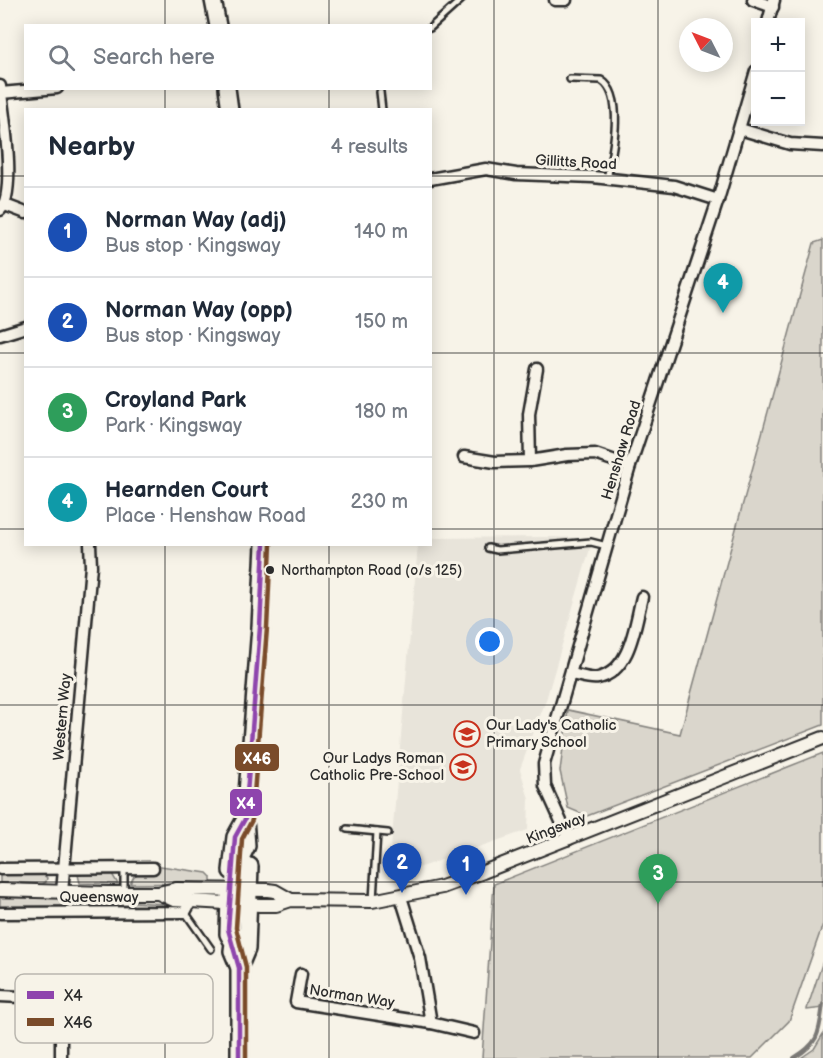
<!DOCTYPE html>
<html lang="en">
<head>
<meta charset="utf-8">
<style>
	body { margin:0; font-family:"Balsamiq Sans",sans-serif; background:#f6f6f7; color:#1f2937 }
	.controls { position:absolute; right:18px; top:18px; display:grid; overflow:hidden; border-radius:0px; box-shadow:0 3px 15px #0003 }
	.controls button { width:54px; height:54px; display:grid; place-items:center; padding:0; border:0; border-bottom:2px solid #e0e1e3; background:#fff; color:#1f2937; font:30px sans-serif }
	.compass { position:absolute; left:679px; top:18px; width:54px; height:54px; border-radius:50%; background:#fff; box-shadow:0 3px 15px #0003; rotate:312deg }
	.you { position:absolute; left:490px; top:642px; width:21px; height:21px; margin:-15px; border:4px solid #fff; border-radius:50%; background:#1a73e8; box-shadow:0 0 0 9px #1a73e833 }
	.badge { display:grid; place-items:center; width:39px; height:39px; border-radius:50%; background:#db2777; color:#fff; font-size:20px; font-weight:700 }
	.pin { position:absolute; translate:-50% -50px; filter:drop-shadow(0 2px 3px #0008) }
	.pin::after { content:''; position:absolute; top:32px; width:21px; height:18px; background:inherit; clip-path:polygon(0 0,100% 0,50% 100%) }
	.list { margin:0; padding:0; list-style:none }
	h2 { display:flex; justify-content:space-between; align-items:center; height:78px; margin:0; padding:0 24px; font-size:26px }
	h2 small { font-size:20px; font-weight:400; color:#747a83 }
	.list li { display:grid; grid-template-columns:39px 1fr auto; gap:18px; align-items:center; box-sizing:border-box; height:90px; padding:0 24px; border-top:2px solid #e0e1e3 }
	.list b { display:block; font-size:22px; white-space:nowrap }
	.list p { margin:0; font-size:20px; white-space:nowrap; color:#747a83 }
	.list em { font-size:20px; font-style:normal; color:#747a83 }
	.icon { flex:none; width:33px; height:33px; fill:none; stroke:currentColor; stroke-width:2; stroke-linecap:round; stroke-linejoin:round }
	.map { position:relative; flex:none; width:823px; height:1058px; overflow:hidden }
	.search { position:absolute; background:#fff; box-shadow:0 3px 15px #0003; left:24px; top:24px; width:408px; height:66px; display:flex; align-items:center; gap:15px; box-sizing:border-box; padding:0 21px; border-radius:0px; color:#747a83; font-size:22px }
	.panel { position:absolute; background:#fff; box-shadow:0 3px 15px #0003; left:24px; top:108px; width:408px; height:438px; border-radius:0px }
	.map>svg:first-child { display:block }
	.built { fill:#e8e4da }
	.green { fill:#dad6cc; stroke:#82807c; stroke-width:1.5 }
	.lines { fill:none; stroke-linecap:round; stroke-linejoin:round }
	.stream { stroke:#7a7874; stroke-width:4 }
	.service-casing { stroke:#2b2b2b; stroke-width:10 }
	.minor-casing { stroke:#2b2b2b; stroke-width:15 }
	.tertiary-casing { stroke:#2b2b2b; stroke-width:16 }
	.primary-casing { stroke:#2b2b2b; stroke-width:20 }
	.service { stroke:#f7f3e8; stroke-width:5 }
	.minor { stroke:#f7f3e8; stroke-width:10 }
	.tertiary { stroke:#f7f3e8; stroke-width:12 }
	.primary { stroke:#f7f3e8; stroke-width:15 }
	.bus-1-casing { stroke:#f7f3e8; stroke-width:9 }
	.bus-2-casing { stroke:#f7f3e8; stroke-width:9 }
	.bus-1 { stroke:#8e44ad; stroke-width:4.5 }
	.bus-2 { stroke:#7a4b2a; stroke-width:4.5 }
	.grid { fill:none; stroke:#2b2b2b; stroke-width:1.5; stroke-opacity:0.55 }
	.bus-dot { fill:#2b2b2b; stroke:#f7f3e8; stroke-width:2 }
	.labels { text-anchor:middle; stroke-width:6; stroke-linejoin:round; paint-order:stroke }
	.bus-label { font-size:14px; fill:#2b2b2b; stroke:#f7f3e8; text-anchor:start }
	.street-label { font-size:15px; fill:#2b2b2b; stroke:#f7f3e8 }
	.poi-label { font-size:15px; fill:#2b2b2b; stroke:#f7f3e8; text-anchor:start }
	.key { fill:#f7f3e8; stroke:#bab7af; stroke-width:1.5 }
	.key-label { font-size:16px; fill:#2b2b2b }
	.line-badge { stroke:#f7f3e8; stroke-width:2 }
	.badge-label { font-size:16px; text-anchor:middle; font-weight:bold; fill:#fff }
</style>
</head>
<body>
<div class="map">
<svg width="823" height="1058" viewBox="0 0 823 1058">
	<rect width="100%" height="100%" fill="#f7f3e8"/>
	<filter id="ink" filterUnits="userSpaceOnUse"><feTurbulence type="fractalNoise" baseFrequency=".0167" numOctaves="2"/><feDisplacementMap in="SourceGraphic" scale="12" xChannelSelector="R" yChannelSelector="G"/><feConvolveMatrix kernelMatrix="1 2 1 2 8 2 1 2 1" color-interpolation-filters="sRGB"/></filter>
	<g filter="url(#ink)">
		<polygon class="built" points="543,537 593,538 546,700 520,769 529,799 528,830 415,869 389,871 418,545 430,544 431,538"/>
		<g class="green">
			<polygon points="823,240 823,725 587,816 568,808 560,771 568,710 680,734 814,243"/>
			<polygon points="823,753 823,924 789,1021 752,1058 482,1058 494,884"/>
			<polygon points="154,865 207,873 211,877 211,883 130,884 134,876"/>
			<polygon points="0,873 42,873 47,878 46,882 42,884 0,883"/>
			<polygon points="83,873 112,874 118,884 80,883 78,875"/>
			<polygon points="60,897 179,905 175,909 0,908 0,898"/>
			<polygon points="823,961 823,1008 807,1010 807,1009"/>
			<polygon points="823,1034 823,1058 801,1058 814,1049"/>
		</g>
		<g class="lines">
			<path class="stream" d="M794,1058C820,1042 819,1033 823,1004"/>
			<g class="service-casing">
				<g id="service">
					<polyline points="430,28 461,0"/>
					<path d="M570,79L601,80C626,95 612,155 607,179"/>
					<polyline points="380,92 382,110"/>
					<polyline points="488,548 497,550 591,542 607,546"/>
					<polyline points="347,829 388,833"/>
					<polyline points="124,868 124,893"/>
					<polyline points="373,900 377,832"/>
					<polyline points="185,912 211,949"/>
				</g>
			</g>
			<g class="minor-casing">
				<g id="minor">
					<polyline points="555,0 566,0"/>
					<polyline points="753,0 773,7"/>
					<polyline points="768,22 774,0"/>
					<path d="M0,86C3,111 17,194 0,210"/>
					<polyline points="1,93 57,88"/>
					<polyline points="740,129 790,144 823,146"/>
					<polyline points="430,179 486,169 516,174 593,177 674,186 718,200"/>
					<polyline points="5,205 26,213"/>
					<polyline points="0,335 26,327"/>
					<polyline points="464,457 495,462 530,461 567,455 595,454 630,466"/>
					<polyline points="530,461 529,414 537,369"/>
					<path d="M571,674C578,675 591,680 598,678C631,671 635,624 642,597"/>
					<polyline points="569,839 545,786 544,764 630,466 718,200 756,71"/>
					<polyline points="0,869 153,868"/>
					<polyline points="62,892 91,566 90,544"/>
					<polyline points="401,897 420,958 431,1023"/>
					<polyline points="0,913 185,912 191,901"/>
					<polyline points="301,974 296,1002 431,1023 474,1033"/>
					<polyline points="0,996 61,999 61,1058"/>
				</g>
			</g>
			<g class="tertiary-casing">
				<g id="tertiary">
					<polyline points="0,890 107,893 158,893 176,889 268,890 275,891 291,900"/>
					<polyline points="158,893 174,900 260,905 276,905 291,900 372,901 442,887 483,872 823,738"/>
				</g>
			</g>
			<g class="primary-casing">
				<g id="primary">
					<polyline points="213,0 218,26"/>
					<polyline points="227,88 230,110"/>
					<polyline points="231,871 235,837 245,819"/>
					<polyline points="229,895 228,934 233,943 232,951 239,968 239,1058"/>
					<polyline points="229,904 235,897 238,889 242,856 247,846 245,819 260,627 264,544"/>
					<polyline points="239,968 247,949 250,866"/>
				</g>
			</g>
			<use href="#service" class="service"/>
			<use href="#minor" class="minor"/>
			<use href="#tertiary" class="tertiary"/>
			<use href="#primary" class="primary"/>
			<g class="bus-1-casing">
				<polyline id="bus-1" points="239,1058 239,968 228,929 235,837 245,819 260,627 264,544"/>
			</g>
			<g class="bus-2-casing">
				<polyline id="bus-2" points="246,1058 246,967 236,928 242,839 252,820 267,628 271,544"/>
			</g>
			<use href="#bus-1" class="bus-1"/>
			<use href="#bus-2" class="bus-2"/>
		</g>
	</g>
	<path class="grid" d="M165,0V26M329,0V26M494,0V1058M658,0V1058M165,88V110M329,88V110M0,176H26M430,176H823M0,353H26M430,353H823M0,529H26M430,529H823M165,544V1058M329,544V1058M0,705H823M0,882H823"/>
	<defs>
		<g id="school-ring" transform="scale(1.35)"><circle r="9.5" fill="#f7f3e8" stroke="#c8321e" stroke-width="1.5"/><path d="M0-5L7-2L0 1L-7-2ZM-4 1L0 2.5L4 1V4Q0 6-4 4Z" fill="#c8321e"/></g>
	</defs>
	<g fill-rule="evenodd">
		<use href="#school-ring" x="467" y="734"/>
		<use href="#school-ring" x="463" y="767"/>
	</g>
	<circle class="bus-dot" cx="270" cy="570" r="5"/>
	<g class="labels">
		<g class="bus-label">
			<text x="281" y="575">Northampton Road (o/s 125)</text>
		</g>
		<g class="street-label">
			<text transform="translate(576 162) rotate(3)" y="5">Gillitts Road</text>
			<text transform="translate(621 450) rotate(-73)" y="5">Henshaw Road</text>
			<text transform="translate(62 717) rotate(-85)" y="5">Western Way</text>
			<text transform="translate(556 828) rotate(-21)" y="5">Kingsway</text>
			<text x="99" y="902">Queensway</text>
			<text transform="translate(352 996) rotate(9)" y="5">Norman Way</text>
		</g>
		<g class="poi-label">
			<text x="486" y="730">Our Lady's Catholic<tspan x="486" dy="17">Primary School</tspan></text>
			<text x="444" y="763" text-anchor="end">Our Ladys Roman<tspan x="444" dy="17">Catholic Pre-School</tspan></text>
		</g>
	</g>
	<rect x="15" y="974" width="198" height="69" rx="9" class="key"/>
	<rect x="27" y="991" width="27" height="8" fill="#8e44ad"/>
	<rect x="27" y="1018" width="27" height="8" fill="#7a4b2a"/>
	<g class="key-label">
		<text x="64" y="1001">X4</text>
		<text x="64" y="1028">X46</text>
	</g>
	<g class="line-badge">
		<rect x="234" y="743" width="46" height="29" rx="6" fill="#7a4b2a"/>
		<rect x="229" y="788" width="34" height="29" rx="6" fill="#8e44ad"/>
	</g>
	<g class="badge-label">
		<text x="257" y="764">X46</text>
		<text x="246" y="809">X4</text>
	</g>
</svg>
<div class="controls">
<button>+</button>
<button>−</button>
</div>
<svg class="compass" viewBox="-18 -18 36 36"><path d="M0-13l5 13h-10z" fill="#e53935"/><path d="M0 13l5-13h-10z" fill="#747a83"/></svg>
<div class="you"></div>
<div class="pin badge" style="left:466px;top:895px;background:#1a4fb4">1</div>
<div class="pin badge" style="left:402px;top:893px;background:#1a4fb4">2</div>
<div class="pin badge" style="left:658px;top:904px;background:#2e9e5b">3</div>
<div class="pin badge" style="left:723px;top:313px;background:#0f9aa8">4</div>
<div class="search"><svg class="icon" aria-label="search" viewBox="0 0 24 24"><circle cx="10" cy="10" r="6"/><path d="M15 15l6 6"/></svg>Search here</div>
<section class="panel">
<h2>Nearby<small>4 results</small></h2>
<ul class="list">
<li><span class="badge" style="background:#1a4fb4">1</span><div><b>Norman Way (adj)</b><p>Bus stop · Kingsway</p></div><em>140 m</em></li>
<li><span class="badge" style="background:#1a4fb4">2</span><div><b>Norman Way (opp)</b><p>Bus stop · Kingsway</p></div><em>150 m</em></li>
<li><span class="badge" style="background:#2e9e5b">3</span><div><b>Croyland Park</b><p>Park · Kingsway</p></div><em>180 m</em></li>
<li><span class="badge" style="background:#0f9aa8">4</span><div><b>Hearnden Court</b><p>Place · Henshaw Road</p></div><em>230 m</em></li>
</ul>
</section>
</div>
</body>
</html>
